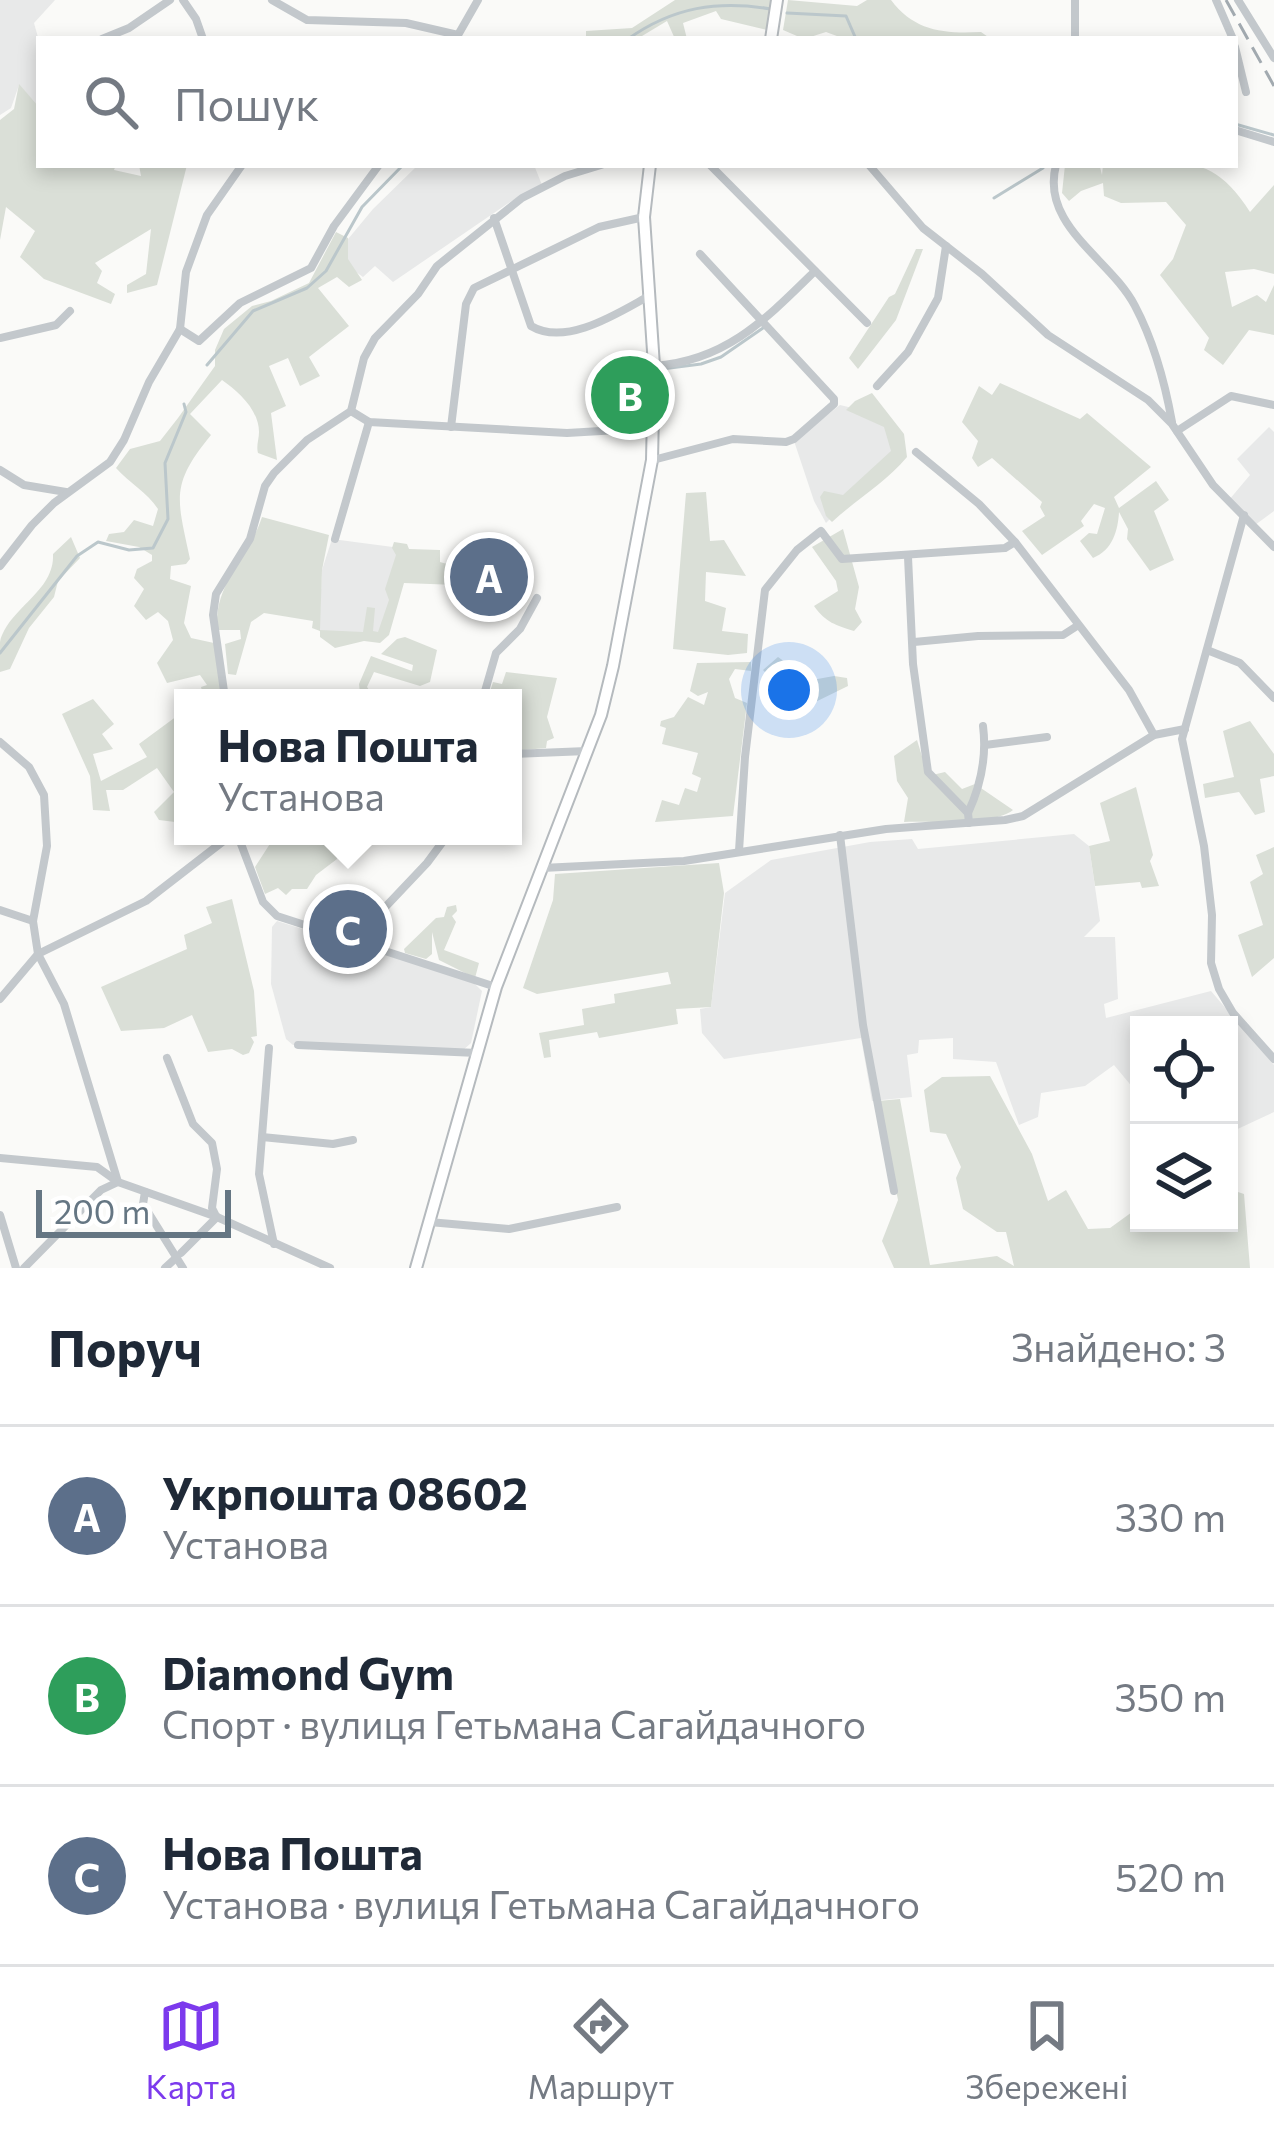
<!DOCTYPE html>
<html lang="uk">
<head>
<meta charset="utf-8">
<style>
	body { margin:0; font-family:Commissioner,sans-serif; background:#f2f2f3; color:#1f2937 }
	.controls { position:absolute; right:36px; bottom:36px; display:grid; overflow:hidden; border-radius:0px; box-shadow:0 6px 18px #0003 }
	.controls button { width:108px; height:108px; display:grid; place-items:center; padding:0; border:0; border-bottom:3px solid #e0e1e3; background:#fff; color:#1f2937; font:60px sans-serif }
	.scale { position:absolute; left:36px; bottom:30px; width:195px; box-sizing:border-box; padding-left:12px; border:6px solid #657683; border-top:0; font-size:33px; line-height:42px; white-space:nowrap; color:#657683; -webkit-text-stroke:9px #fff; paint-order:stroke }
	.you { position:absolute; left:789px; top:690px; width:42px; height:42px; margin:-30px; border:9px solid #fff; border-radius:50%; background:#1a73e8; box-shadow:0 0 0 18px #1a73e833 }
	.badge { display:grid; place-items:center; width:78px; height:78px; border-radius:50%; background:#7c3aed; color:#fff; font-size:39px; font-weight:700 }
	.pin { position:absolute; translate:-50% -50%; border:6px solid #fff; box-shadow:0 3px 12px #0006 }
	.popup { position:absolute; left:174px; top:689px; width:348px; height:156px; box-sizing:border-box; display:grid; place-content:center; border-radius:0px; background:#fff; filter:drop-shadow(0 3px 9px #0005); font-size:39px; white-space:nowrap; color:#747a83 }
	.popup b { font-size:45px; color:#1f2937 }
	.popup::after { content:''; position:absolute; left:50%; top:100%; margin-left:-24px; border:24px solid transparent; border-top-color:#fff }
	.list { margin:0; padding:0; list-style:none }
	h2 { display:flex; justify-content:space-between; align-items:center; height:156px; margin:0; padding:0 48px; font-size:51px }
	h2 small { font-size:39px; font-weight:400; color:#747a83 }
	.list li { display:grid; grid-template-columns:78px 1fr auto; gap:36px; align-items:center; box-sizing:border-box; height:180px; padding:0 48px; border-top:3px solid #e0e1e3 }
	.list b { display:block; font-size:45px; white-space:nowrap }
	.list p { margin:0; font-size:39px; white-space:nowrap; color:#747a83 }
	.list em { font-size:39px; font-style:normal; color:#747a83 }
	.icon { flex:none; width:66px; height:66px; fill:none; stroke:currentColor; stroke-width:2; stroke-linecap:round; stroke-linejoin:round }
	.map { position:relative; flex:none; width:1274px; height:1268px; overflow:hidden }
	.search { position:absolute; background:#fff; box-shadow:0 6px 18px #0003; left:36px; right:36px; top:36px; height:132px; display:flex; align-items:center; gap:30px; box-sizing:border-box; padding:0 42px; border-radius:0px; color:#747a83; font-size:45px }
	.sheet { height:696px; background:#fff }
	nav { display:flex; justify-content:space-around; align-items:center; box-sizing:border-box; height:168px; border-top:3px solid #e0e1e3; background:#fff; font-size:33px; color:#747a83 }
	nav a { display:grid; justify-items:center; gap:6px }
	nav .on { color:#7c3aed }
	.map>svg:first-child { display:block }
	.built { fill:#e8e9e9 }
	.green { fill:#dadfd7 }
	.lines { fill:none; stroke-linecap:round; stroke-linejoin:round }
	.stream { stroke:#bbc7cb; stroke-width:3 }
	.major-casing { stroke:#b5babe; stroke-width:14 }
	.minor { stroke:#c3c8cc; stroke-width:8 }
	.major { stroke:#fff; stroke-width:10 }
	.rail { stroke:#a2aab0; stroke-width:3; stroke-dasharray:18 9; stroke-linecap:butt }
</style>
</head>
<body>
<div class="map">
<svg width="1274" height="1268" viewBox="0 0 1274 1268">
	<rect width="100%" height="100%" fill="#fafaf8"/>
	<g class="built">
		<polygon points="0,0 55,0 34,23 39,41 39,107 19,85 11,108 0,115"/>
		<polygon points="418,165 534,165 542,185 510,202 393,282 375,266 363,277 334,256 373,209"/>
		<polygon points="840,405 865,411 885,423 902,447 826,523 814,501 794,441"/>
		<polygon points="1269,427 1274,432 1274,511 1255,525 1229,500 1250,475 1237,459"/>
		<polygon points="332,539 408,549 385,638 319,631 322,570"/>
		<polygon points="1074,834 1089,846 1100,921 1084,937 1115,937 1118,999 1104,1004 1106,1018 1211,991 1274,1065 1274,1112 1229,1133 1229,1025 1139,1025 1139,1095 1114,1065 1085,1086 1041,1093 1038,1117 1019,1125 996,1062 953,1059 953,1038 919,1040 918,1053 907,1055 912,1097 872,1101 861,1038 724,1059 702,1033 700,1009 711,1007 725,893 771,860 870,842 912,839 918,849"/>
		<polygon points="277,921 473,982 482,991 471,1043 462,1051 293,1045 286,1039 271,984 272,927"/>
	</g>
	<g class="green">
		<polygon points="675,0 771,0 767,30 721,19 716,11 683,23 687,39 675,39 667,21 637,39 586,39 586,31 632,28"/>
		<path d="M788,0L857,6L867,0H891C914,31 944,34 981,32L991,39H845L826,32L804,39L783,30Z"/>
		<polygon points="19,84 39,107 39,165 116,165 114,170 141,176 139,165 187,165 157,285 127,293 127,285 146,274 151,229 95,263 102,271 97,283 115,294 111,304 44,279 20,257 35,231 6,207 0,240 0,120 14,109"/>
		<path d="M1065,165L1100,167L1102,175L1103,165C1173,165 1209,146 1250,212L1274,185V274L1254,269L1225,272L1232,307L1257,295L1266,302L1274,285V335L1249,330L1223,365L1204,350L1209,338L1160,275L1173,259L1186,225L1166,202L1121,203L1104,196L1103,183L1081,191L1069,201L1062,193Z"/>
		<path d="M336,232L348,238V259L362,280L349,287L337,277L318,288L349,326L309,357L320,376L300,386L288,358L269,366L286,406L271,413L277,460L258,453C256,446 259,439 259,432C259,410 238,391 222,380L190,414L211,435C170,485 177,498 190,559L186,564L171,566L170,579L191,586L184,623L191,638L214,643L224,698H204L201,687L207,685L200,675L167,683L157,663L173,640L168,621L158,612L146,620L134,606L144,589L134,578L137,569L152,561V555L139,547L106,541L109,534L124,532L134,520L153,526L158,509C147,492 129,483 116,468L130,449L160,441L178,418L215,366V350L224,329L252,306L271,301L309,283Z"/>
		<polygon points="916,249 923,249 896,320 858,369 849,358 889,297 895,294"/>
		<path d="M1000,383L1080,419L1087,413L1151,467L1114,497L1119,508L1156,481L1169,500L1154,511L1174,560L1150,571L1127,539L1128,529L1119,512C1118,530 1113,550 1093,558L1080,541L1089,533L1097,534L1105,508L1094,504L1081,521L1084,526L1042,555L1022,531L1045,516L1040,507L1042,502L992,458L978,467L972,458L978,441L962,422L979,386L992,395Z"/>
		<path d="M872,393L904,434L907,457C886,482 857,499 832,522L826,516L820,497L824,491L843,495L891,451L884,427L846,410L855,401Z"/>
		<polygon points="706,492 710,541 724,540 746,576 706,572 705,601 726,608 722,631 748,634 747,653 728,655 673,649 686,493"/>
		<path d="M262,517L329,535L322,570L320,630L363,632L367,607L375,608L373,631L378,632L389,600L385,589L396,555L392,548L394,542L407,544L409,549L440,550V562L454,566L458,582L456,585L404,583L389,635L380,643L364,641L335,648L320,637V631L312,628L313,621L264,613L251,622L236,675L228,674L225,644L241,639L240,630H217C214,582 248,560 262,517Z"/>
		<path d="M843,529L859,587L855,609L862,622L854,631C836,625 826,623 814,606L838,591L836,581L812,547Z"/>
		<path d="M71,537L80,558L58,581L54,597L29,628L10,669L0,672C0,663 0,651 0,642C8,608 55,592 53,554Z"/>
		<polygon points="405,637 437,650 430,682 420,686 374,672 367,687 371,693 360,693 359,684 371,656 412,671 413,665 381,654 397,639"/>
		<polygon points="778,657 785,662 781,671 788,673 800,666 812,680 834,676 847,678 848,686 801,709 763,670"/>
		<polygon points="751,662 751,671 735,669 729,679 735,698 747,703 733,816 655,822 662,800 679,805 685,788 697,792 701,778 692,774 698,753 662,744 666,728 660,726 661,721 674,717 688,697 704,705 708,692 698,696 690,691 697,663"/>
		<polygon points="506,672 557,678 547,717 554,738 547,741 546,748 513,751 513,698 488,698 493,682 502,684"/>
		<polygon points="93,699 114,724 102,734 113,749 93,754 101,781 147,757 139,744 177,716 183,724 183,823 159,820 154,812 174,792 157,768 123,790 106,790 110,811 93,810 90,776 62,714"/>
		<polygon points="1250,721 1274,754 1274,776 1260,779 1265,812 1255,815 1239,792 1205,798 1203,784 1234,777 1223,731"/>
		<path d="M917,740L928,776L945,772L962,789L975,784L1013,810C993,826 932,821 904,822L908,798L897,781L894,756Z"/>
		<polygon points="1136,787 1153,855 1150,861 1159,886 1142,888 1140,882 1095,886 1089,846 1110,841 1100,803"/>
		<polygon points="275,836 323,836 327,840 346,836 336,850 337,859 316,875 307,889 292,889 286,895 278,888 265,894 255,867"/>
		<polygon points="1274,847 1274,958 1252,977 1238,935 1263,925 1250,882 1263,874 1256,855"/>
		<polygon points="719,863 724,893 711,1007 676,1009 678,1024 599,1038 597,1032 549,1040 551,1057 544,1058 539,1033 584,1025 582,1009 615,1003 614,994 671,984 668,972 537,994 523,988 553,900 555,874"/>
		<polygon points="232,899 254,991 257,1036 251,1037 254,1042 249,1053 243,1055 232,1049 208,1052 192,1015 164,1028 121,1031 101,987 187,949 184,935 212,923 206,907"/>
		<polygon points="456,905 457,911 452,916 456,922 444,950 479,963 475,978 439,960 432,932 432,954 426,959 405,953 404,949 436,918 444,917 447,907"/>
		<polygon points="990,1076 1032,1154 1048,1201 1066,1190 1088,1229 1110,1228 1139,1207 1139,1223 1229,1223 1229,1189 1244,1194 1250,1268 894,1268 882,1241 898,1200 878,1101 900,1099 930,1265 997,1256 1014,1266 1006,1232 997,1232 963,1209 956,1178 961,1167 946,1134 930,1132 924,1090 942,1077"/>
	</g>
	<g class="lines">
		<g class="stream">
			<polyline points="787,13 846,16 856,39"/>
			<path d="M628,39C673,7 718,0 771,9"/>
			<polyline points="1235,124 1274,135"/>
			<polyline points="994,198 1043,168"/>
			<polyline points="207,365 253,311 307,288 326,271 362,207 403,165"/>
			<polyline points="662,369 701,364 721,357 763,328"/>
			<polyline points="637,424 647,414"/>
			<polyline points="0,653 77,556 98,542 129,550 153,548 168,519 165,463 186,412 184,404"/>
		</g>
		<g class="major-casing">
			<g id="major">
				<polyline points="771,39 777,0"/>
				<polyline points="416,1268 496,987 601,715 613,666 652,460 654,366 644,217 650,165"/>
			</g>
		</g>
		<g class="minor">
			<polyline points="183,0 196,19 203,39"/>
			<polyline points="272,0 307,20 406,23 458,35 478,0"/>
			<polyline points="1075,0 1075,39"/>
			<polyline points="1216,0 1233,39"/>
			<polyline points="1238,0 1274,58"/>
			<polyline points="102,39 129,28 170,0"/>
			<polyline points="1235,47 1246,92"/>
			<polyline points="1235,130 1274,142"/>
			<polyline points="710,165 867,323"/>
			<polyline points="869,165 923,228 982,274 1048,335 1148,400 1172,424 1213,485 1274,547"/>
			<path d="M1056,165C1040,226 1111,259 1135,306C1154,342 1165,383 1172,422"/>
			<path d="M494,218L531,326C566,347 618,313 649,296"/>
			<polyline points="180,329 199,341 240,303 311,268 334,226 379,165"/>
			<polyline points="0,338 56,325 70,311"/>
			<path d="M654,366C726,361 766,319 815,271"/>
			<polyline points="877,386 908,352 938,298 946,246"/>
			<polyline points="351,411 369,422 567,433 652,428"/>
			<polyline points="451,427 466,304 474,288 599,227 644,217"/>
			<polyline points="1177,431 1231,396 1274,405"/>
			<polyline points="916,452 979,504 1015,542 1129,690 1154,735"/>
			<polyline points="653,460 733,439 786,442 794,439 834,404 834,399 700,254"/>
			<polyline points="0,470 24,485 66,492"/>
			<polyline points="1244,515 1182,739 1204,846 1212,915 1211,963 1219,989 1233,1013 1274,1059"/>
			<polyline points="335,539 369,422"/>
			<polyline points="908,557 913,664 928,772 968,813 969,823"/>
			<polyline points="0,566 32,525 54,503 110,462 124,440 149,382 180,329 186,272 207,215 242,165"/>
			<polyline points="914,642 978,636 1063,635 1077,626"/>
			<polyline points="1207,650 1240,663 1274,698"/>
			<polyline points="225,698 213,615 216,594 250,539 265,486 274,473 307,440 351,411 364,358 375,338 418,294 437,266 522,198 565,176 601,165"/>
			<polyline points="483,698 496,653 520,629 537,598"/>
			<polyline points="0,742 29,767 44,795 47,846 33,921 38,954 64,1004 118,1182 101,1190 24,1268"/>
			<polyline points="985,745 1047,737"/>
			<polyline points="513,754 587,751"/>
			<path d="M968,813C981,785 987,757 983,726"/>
			<polyline points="840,835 863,1025 894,1191"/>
			<polyline points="238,836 263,902 277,916 496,987"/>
			<polyline points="739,851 745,757 765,590 797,550 821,531 842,559 1005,548 1015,542"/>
			<polyline points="542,868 684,861 886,829 1005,820 1023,816 1154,735 1185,729"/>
			<polyline points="0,910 33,921"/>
			<polyline points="356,938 427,863 447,836"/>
			<polyline points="0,999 38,954 146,901 230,836"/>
			<polyline points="298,1045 477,1053"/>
			<polyline points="269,1048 259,1174 274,1244"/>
			<polyline points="167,1058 193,1124 212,1143 217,1169 212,1208 216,1216"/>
			<polyline points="262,1137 333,1144 353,1140"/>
			<polyline points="0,1158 97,1167 118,1182 217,1217 330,1268"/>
			<polyline points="145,1192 143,1204 183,1268"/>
			<polyline points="0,1215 16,1268"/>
			<polyline points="429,1222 509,1229 617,1207"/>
			<polyline points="181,1253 217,1217"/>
			<polyline points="165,1268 177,1257"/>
		</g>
		<use href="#major" class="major"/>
		<polyline class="rail" points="1226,0 1274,86"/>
	</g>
</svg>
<div class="controls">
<button><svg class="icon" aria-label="locate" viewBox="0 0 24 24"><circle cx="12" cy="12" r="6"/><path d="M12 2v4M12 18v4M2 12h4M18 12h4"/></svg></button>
<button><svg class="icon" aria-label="layers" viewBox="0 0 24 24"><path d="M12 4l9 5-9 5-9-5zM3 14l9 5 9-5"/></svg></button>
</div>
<div class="scale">200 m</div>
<div class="you"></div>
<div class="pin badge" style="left:489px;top:577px;background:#5c6f8a">A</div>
<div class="pin badge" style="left:630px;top:395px;background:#2e9e5b">B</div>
<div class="pin badge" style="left:348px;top:929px;background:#5c6f8a">C</div>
<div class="popup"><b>Нова Пошта</b>Установа</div>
<div class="search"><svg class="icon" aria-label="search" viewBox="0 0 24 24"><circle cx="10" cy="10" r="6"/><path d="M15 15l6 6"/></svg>Пошук</div>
</div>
<section class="sheet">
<h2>Поруч<small>Знайдено: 3</small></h2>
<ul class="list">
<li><span class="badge" style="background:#5c6f8a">A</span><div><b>Укрпошта 08602</b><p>Установа</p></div><em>330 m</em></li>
<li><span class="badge" style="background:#2e9e5b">B</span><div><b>Diamond Gym</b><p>Спорт · вулиця Гетьмана Сагайдачного</p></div><em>350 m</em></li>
<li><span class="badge" style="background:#5c6f8a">C</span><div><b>Нова Пошта</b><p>Установа · вулиця Гетьмана Сагайдачного</p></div><em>520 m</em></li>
</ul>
</section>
<nav>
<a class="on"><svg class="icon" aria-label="map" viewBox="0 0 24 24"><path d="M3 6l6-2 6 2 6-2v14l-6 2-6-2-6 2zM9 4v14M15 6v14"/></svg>Карта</a>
<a><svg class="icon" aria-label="directions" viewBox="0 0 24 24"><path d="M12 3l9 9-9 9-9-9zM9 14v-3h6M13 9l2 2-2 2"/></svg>Маршрут</a>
<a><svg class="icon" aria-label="saved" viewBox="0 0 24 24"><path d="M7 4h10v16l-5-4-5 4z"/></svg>Збережені</a>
</nav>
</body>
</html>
